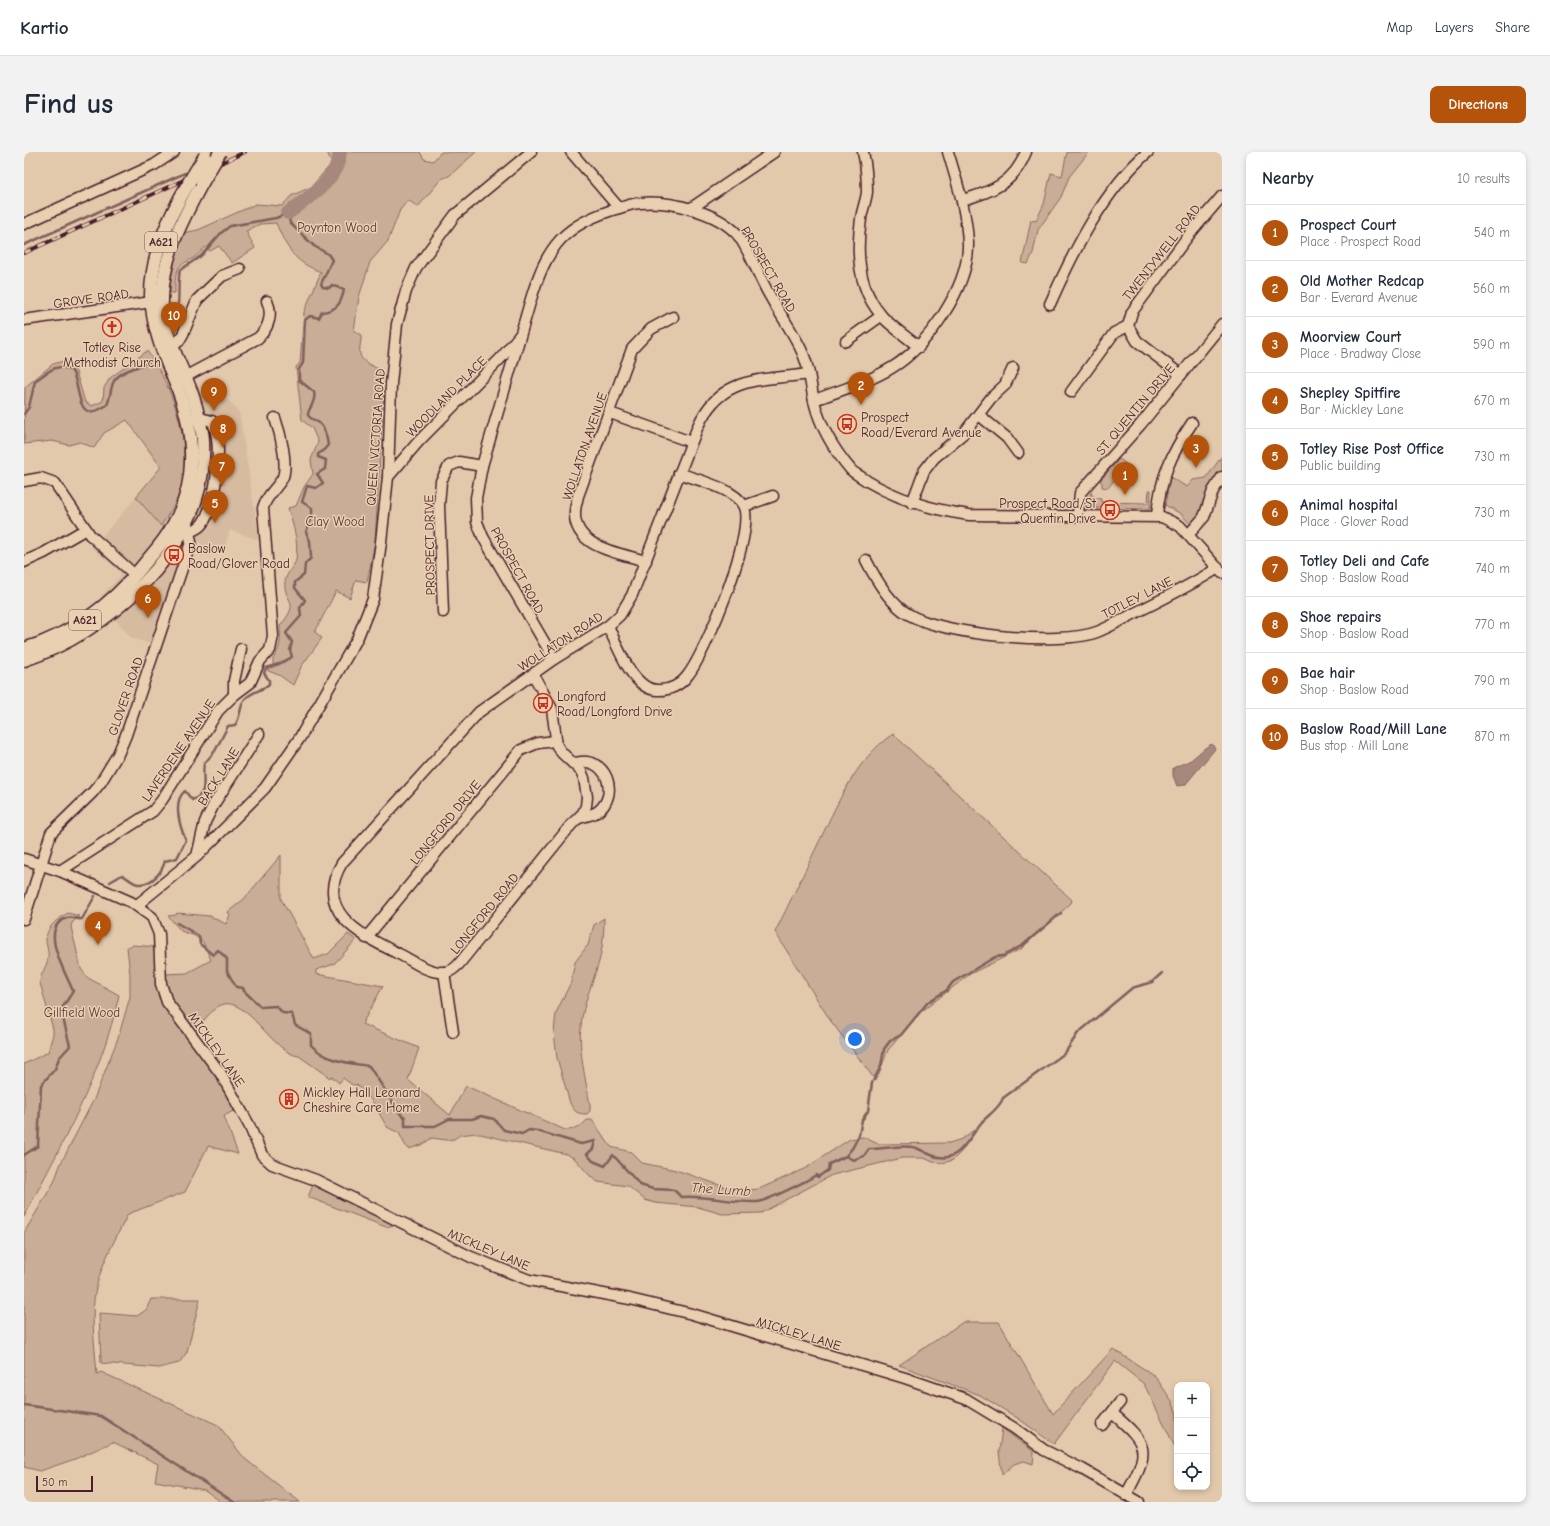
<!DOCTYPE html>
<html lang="en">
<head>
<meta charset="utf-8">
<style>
	body { margin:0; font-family:"Comic Neue",sans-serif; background:#f2f2f3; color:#1f2937 }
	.controls { position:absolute; right:12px; bottom:12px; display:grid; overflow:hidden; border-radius:8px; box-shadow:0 2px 6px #0003 }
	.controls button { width:36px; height:36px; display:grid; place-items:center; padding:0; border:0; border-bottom:1px solid #e0e1e3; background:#fff; color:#1f2937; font:20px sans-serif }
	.scale { position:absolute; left:12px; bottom:10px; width:57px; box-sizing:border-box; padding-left:4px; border:2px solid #4a1f2b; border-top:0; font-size:11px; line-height:14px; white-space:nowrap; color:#4a1f2b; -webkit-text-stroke:3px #e9d0b1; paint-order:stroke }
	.you { position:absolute; left:831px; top:887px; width:14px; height:14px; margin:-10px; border:3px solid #fff; border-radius:50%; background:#1a73e8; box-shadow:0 0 0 6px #1a73e833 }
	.badge { display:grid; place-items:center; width:26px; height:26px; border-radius:50%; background:#b45309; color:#fff; font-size:13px; font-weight:700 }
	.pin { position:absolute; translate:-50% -33px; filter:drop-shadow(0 1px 2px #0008) }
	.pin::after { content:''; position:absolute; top:21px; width:14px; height:12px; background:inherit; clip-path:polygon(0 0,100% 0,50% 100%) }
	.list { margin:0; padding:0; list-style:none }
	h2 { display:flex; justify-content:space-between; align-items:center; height:52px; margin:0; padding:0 16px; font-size:17px }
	h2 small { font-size:13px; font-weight:400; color:#747a83 }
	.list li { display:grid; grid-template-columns:26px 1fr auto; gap:12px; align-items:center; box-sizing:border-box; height:56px; padding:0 16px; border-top:1px solid #e0e1e3 }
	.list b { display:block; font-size:15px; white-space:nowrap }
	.list p { margin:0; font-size:13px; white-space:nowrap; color:#747a83 }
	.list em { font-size:13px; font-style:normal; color:#747a83 }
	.icon { flex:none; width:22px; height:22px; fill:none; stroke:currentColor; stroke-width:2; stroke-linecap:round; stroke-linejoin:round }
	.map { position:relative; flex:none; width:1198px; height:1350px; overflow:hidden; border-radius:8px }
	header { display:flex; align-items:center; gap:24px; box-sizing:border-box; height:56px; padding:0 20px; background:#fff; border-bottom:1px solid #e0e1e3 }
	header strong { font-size:19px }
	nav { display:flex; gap:22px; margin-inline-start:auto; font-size:14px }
	.intro { display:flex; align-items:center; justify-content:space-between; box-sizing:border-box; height:96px; padding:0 24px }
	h1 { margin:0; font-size:28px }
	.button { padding:10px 18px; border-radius:8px; background:#b45309; color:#fff; font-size:14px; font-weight:700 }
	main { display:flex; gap:24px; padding:0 24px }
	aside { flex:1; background:#fff; border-radius:8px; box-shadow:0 2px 6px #0003 }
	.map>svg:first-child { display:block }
	.built { fill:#d6bba1 }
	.green { fill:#caad96; stroke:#8a6660 }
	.water { fill:#a8887b; stroke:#825e5b }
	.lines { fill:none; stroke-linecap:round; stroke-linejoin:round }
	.stream { stroke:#825e5b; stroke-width:2.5 }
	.river { stroke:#a8887b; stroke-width:14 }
	.minor-casing { stroke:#4a1f2b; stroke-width:13 }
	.major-casing { stroke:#4a1f2b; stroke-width:15 }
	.minor { stroke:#e9d0b1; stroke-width:10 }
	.major { stroke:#e9d0b1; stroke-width:12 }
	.rail-casing { stroke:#4a1f2b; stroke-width:4 }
	.rail { stroke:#e9d0b1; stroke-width:2.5; stroke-dasharray:8; stroke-linecap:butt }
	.major-bridge-casing { stroke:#4a1f2b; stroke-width:15; stroke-linecap:butt }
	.major-bridge { stroke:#e9d0b1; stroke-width:12 }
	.labels { text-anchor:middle; stroke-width:3; stroke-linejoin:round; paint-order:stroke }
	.shield { fill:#e9d0b1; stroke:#7a5453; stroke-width:1 }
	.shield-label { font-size:12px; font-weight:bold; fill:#4a1f2b }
	.park-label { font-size:13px; fill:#5d343b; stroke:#e9d0b1 }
	.street-label { font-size:13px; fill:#4a1f2b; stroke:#e9d0b1 }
	.poi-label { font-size:13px; fill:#4a1f2b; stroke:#e9d0b1; text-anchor:start }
	.water-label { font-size:14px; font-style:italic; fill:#5d343b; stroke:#e9d0b1 }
</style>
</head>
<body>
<header>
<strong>Kartio</strong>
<nav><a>Map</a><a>Layers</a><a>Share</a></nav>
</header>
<div class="intro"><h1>Find us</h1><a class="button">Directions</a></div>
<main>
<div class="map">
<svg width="1198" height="1350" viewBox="0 0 1198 1350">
	<rect width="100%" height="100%" fill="#e3c9ac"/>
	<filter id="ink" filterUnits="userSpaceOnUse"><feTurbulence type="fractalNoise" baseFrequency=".025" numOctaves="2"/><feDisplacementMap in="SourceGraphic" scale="8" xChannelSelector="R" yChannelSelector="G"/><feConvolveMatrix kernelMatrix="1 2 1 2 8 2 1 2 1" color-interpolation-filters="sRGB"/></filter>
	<g filter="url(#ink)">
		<polygon class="built" points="186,246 204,248 214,259 216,264 235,388 206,378 201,395 184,404 176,390 173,390 138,495 107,486 91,467 77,444 97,423 95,419 68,396 112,345 137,374 144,361 166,374 175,353 173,250"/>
		<g class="green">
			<path d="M303,0H396L400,7L409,9L417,0H452L425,24L417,27L394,55L384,48L376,58L364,89L346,110L335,145L330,179L338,183C333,207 335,207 356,218L353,236L360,237L351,390L343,430L332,428L326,446L312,439L291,480L298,486L277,515L269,533L255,523L244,519V516L249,515V507C257,495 257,488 256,474C279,447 259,451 261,430C262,421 270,415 272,408C275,390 269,373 264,356L272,354L280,335L289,322L287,308L294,290L288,276L278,268L272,215L276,211L280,160L297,120C270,110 263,97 252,71L236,72L222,79L231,96L208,111L195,94L186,99L181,95C164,118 150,101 151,141H146C147,120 152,101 159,81L174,78L232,52L258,54L267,44L287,35L308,11Z"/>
			<polygon points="1043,0 1065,0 1045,25 1037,45 1014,78 1009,101 1004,112 998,111 1007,68 1012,69 1020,52 1027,21 1038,24"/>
			<path d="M123,199C151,237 171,299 154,345C150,355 142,365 137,374L112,345L137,315L103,268L80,281L70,296L56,290L45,293L28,289L0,292L1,235L29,212L43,208L52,220L61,250L68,254L79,249L80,236L86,226Z"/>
			<polygon points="1198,304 1198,321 1191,325 1178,360 1167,373 1157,362 1141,353 1146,325 1163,335 1169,328 1182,326"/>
			<polygon points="1095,307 1101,311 1089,325 1091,327 1084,336 1078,335 1078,331 1076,329"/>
			<polygon points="1125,338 1127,338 1126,357 1065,356 1061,351 1068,339 1067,342 1072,346 1077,347 1077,350 1124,351"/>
			<path d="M869,582L1048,748L1047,751L997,797L946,822L897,860L864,898L852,929L806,868L751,780C765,752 779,723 793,694C812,655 831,607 869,582Z"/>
			<path d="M257,703V747L290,807L304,802L324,782L332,788L310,812L292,818V822L359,834L338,872L395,896L384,928L426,963L442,934L541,978C551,978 557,975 563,968H568L587,995L607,1000L618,1011L652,1018L710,1038H725L735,1037L782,1016L826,987L839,985L854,992L925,991L938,987L951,977L938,999L929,1008L919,1011L909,1010L900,1006H878L808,1023L737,1061L698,1062L674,1055L631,1051L621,1048L604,1034L574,1030L567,1025L550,1006L542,1002L452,981L436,983L430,987L422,988L408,986L397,993L385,997L381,993L375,981L363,975L348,949L334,934L327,932L319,926L315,931L307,924L306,926L275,904C249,902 222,842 197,853C187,857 177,873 169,881C153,859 143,850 141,822L163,821L187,808L179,790L171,784L157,779L144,764L152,763L153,761L186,764L202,772L206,763L204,760L220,747Z"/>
			<path d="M44,761L55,764L48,771L47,775L57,817L64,826L95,843C78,923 37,993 0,1065V912L24,900L29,882V877L16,831C16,821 23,815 24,806C25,802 23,795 22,790C21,776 33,767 44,761Z"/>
			<path d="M580,766C580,779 579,793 576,806C570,829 559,850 557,874C554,899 562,928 566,953V959L563,962C553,962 550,960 546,951L533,906L530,880L532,861L547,830L551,810L564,793L570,773Z"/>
			<path d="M109,793L133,795V833L135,846L190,919L213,957L200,964L214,1002L184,994L161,1040L104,1062C92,1086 78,1110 72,1136C66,1163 71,1195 73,1222L77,1220L194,1273L221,1307L276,1350H197L181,1338L131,1329L134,1312L89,1290L51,1307L16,1319L0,1315V1081L30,1030L37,1011L70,947L94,886L106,845V822L103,795Z"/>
			<polygon points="289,1033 370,1073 362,1075 284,1045"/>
			<polygon points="127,1147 176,1147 163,1200 155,1211 135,1216 77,1211 75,1161 113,1164 122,1158"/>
			<polygon points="939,1170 975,1170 1029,1262 1089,1197 1131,1224 1148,1249 1153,1262 1153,1299 1120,1232 1091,1209 1030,1292 995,1267 956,1243 875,1213"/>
			<polygon points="978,1276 1010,1300 1009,1312 1000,1309 990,1312 978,1323 975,1300"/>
		</g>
		<polygon class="water" points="1188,592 1191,597 1161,633 1153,634 1149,624 1149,616 1167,608 1181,596"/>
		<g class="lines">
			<g class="stream">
				<polyline points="0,93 161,21"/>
				<path d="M153,160C156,146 153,132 156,118L177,104L197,81L206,74L252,66L264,61"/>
				<path d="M0,262L5,255L11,229C23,221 33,209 48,219C58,236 50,275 83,253C87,245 86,236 90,229C99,216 117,216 128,208"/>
				<path d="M86,730L98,723C103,725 108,731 114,732C128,733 138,720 141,709L153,706L162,688C156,676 148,649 161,639L168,648C186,642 177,626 180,612L191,599L204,574L211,573C217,566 215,555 221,547C228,539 238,539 245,532V528L240,521L242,516L255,512L268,505L266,498L268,490L262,481L277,464L276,456L281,448L271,436V430L280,423L281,412L287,406L286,389L282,380L288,365V356L278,350L283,334L292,336L299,331L293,322L301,317L302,308L294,305V302L299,299L304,293C303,285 301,275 294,270C291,268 286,267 284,263C283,258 293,250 290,240L275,228V217L279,211L281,168L286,164L295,166L298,160C313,158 317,152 320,138L308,133L305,136L299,135L297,132L308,108L304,102L290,94L266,71L264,61"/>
				<path d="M153,771L175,784L176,792L189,803L194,798L203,807V819L212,835L219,836L220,839L237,855L252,854L259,861L268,862L271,873L287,882V893C302,909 324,911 345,914L378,964L381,965V974H411L425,967H448L457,964L470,967L480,978L498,982L505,978L513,979L557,992L571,989L569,997L563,1002L569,1009L581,1014L589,1003L616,1033L629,1037L650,1038L657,1045C683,1043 707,1051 733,1050C743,1049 783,1029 792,1023L794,1025L804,1018L805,1012L822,1004L829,995L835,983L838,968L844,959L848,931L857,914L860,897L866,889L877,883L904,850L923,838L929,830L971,805L979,804L999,793L1037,761"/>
				<path d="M0,1003L14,994L17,933L31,917L35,906L46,894L37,858L49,839C43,823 13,775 43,766C48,764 53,768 58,767L71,744"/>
				<path d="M822,1004L829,1008L840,1004L845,997C860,997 874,993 889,995C895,996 899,1000 905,1002C933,1015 943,989 957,971C964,963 976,956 979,946L1041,901L1054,881L1108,836L1128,830L1138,821"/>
				<polyline points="0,1253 77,1264 210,1350"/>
			</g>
			<path class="river" d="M264,61C285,45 314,28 316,0"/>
			<g class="minor-casing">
				<g id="minor">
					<polyline points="547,0 595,56"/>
					<path d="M839,0C842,13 843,26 843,40C842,49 838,58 837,67C832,100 834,136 857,163C864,172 884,186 895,195"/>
					<path d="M938,48C968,40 990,31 1002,0"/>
					<polyline points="666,57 750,0"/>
					<polyline points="0,72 130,13 150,0"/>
					<path d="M1026,152C1049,100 1080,38 1124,0"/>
					<polyline points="0,168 135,149"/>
					<polyline points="822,189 857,164"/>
					<polyline points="148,195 155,189 159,182 173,148 198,124 216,117"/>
					<polyline points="1157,223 1113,189 1104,174 1108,160 1164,84 1198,44"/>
					<path d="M155,228L234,186C245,176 249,162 243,149"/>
					<polyline points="1047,240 1090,181 1104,174"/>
					<path d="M790,248C815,239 847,229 869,215C904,194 945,134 944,92C943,61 933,30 924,0"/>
					<polyline points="586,261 667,290"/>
					<polyline points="955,263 983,286 994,301"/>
					<polyline points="364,325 395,289 477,206 495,184"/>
					<polyline points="0,329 17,326 31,331 66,383 111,423"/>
					<polyline points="888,351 900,319 910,306 940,281 967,246 981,233 989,216"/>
					<polyline points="720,354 749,344"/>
					<polyline points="1054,363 1056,341 1117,272 1198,172"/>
					<path d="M1133,364C1136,326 1147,302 1168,271"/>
					<path d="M165,380C170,378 174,377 178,372C192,355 200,288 188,269L180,267L169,268"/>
					<polyline points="1165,382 1180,365 1189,339 1198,325"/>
					<path d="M842,408C851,426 865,451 884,462C918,483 1036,494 1073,480C1088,474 1103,465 1117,458C1143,445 1169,432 1194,416"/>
					<path d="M622,409C596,401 549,396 551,360C551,355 553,349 554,344L608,197L627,177L649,165"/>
					<polyline points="0,410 20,401 62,377"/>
					<polyline points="419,460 415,354 417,329 425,314 435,310 458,314"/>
					<path d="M584,474C593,493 608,537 633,538C645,539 657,533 664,523C682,500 733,378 719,353C709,336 673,328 655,321"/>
					<path d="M530,507L459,385L453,370L452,346L458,314L507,147C523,94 540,72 595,56C602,54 610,51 617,51C645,48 692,60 712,81C723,92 736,128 746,144C757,165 773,184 781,207C786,221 787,235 790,249C796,274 810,298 827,318C831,322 838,325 843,329C875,348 909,358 945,363L1138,365L1156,374L1198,421"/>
					<path d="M509,522L528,557L533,594L538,601L557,619L560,626L563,645L562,654L559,661L547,673L435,812C429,818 425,821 416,820C403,820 389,809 377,803C339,784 288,761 318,711L455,560L530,507L584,474L596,463L608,443L674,274C697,223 736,229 785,222"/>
					<polyline points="210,543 210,529 217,497"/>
					<path d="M551,611C582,602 597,643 573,660C568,663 561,664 555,666"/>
					<polyline points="173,704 181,670 190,652 235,582"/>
					<polyline points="0,707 36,719 107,750 128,765 135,782 137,832 143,850 197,922 225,973 238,1003 248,1012 292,1028 447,1105 505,1128 606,1147 668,1162 881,1226 942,1247 990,1276 1020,1298 1058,1317 1115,1350"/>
					<path d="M36,719L129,659L138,648L194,559L210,543L226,531L236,509L246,498L249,484L239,356C242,344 252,337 258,327C265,314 256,280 251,266"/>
					<polyline points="113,753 172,705 241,636 275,587 333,487 349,447 357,390 364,325 367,232 373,172 382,139 392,116 431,63 507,0"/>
					<polyline points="0,767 27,681 69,640 77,630 94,602 102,583 167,390 165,380 154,373"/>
					<polyline points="342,786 497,598 514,591 531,589"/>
					<polyline points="420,820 429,880"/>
					<path d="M1088,1261C1126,1293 1126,1299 1102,1343"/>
					<polyline points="1078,1273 1096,1250"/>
				</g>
			</g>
			<g class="major-casing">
				<g id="major">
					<path d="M0,497C46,483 88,453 117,416C128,402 140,390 148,375C175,330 171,277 151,230C139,202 128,174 127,143C127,102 145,65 165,30"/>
					<path d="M0,508C83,481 176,399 179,307C179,298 180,288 178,280C175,266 172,252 167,239C156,209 137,180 138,147C139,104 158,68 178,31"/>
				</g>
			</g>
			<use href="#minor" class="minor"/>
			<use href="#major" class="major"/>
			<g class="rail-casing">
				<polyline id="rail" points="0,101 221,0"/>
			</g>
			<use href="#rail" class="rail"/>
			<g class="major-bridge-casing">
				<g id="major-bridge">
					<polyline points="165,30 181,4"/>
					<polyline points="178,31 196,0"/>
				</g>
			</g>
			<use href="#major-bridge" class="major-bridge"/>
		</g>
	</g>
	<defs>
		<g id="church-ring" transform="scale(1)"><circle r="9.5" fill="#e9d0b1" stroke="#c8321e" stroke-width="1.5"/><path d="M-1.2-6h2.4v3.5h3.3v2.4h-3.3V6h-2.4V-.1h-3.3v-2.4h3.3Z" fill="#c8321e"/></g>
		<g id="bus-ring" transform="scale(1)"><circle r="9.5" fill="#e9d0b1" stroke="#c8321e" stroke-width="1.5"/><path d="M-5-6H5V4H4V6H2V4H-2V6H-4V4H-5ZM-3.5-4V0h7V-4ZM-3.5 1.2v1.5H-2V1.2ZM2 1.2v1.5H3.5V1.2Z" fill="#c8321e"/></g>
		<g id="building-ring" transform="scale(1)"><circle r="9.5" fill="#e9d0b1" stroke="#c8321e" stroke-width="1.5"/><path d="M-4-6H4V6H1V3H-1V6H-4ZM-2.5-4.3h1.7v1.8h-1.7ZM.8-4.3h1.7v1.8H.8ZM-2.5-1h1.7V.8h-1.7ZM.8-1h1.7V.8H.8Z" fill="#c8321e"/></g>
	</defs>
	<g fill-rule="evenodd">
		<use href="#church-ring" x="88" y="175"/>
		<use href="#bus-ring" x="823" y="272"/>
		<use href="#bus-ring" x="1086" y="358"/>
		<use href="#bus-ring" x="150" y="403"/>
		<use href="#bus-ring" x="519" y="551"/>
		<use href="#building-ring" x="265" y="947"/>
	</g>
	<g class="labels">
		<g class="shield">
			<rect x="121" y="80" width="32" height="20" rx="3"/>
			<rect x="45" y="458" width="32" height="20" rx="3"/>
		</g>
		<g class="shield-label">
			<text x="137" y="94">A621</text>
			<text x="61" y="472">A621</text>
		</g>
		<g class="park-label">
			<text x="313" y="80">Poynton Wood</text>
			<text x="311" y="374">Clay Wood</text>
			<text x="58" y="865">Gillfield Wood</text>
		</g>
		<g class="street-label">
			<text transform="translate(1137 100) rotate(-52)" y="5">TWENTYWELL ROAD</text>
			<text transform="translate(745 117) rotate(60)" y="5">PROSPECT ROAD</text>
			<text transform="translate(67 146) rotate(-8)" y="5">GROVE ROAD</text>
			<text transform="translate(422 244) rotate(-45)" y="5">WOODLAND PLACE</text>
			<text transform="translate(1111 257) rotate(-50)" y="5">ST. QUENTIN DRIVE</text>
			<text transform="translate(351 285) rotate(-86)" y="5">QUEEN VICTORIA ROAD</text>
			<text transform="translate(560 294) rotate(-71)" y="5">WOLLATON AVENUE</text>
			<text transform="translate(405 393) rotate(-91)" y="5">PROSPECT DRIVE</text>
			<text transform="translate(494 418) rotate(61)" y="5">PROSPECT ROAD</text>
			<text transform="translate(1113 445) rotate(-27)" y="5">TOTLEY LANE</text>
			<text transform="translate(536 489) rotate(-33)" y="5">WOLLATON ROAD</text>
			<text transform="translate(101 544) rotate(-71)" y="5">GLOVER ROAD</text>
			<text transform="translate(154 598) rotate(-56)" y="5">LAVERDENE AVENUE</text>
			<text transform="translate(194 624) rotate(-58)" y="5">BACK LANE</text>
			<text transform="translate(421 670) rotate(-51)" y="5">LONGFORD DRIVE</text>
			<text transform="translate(460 761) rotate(-51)" y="5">LONGFORD ROAD</text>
			<text transform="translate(193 897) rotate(55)" y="5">MICKLEY LANE</text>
			<text transform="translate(465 1097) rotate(23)" y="5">MICKLEY LANE</text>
			<text transform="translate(775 1181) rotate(17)" y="5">MICKLEY LANE</text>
		</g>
		<g class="poi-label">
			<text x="88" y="200" text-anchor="middle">Totley Rise<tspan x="88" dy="15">Methodist Church</tspan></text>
			<text x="837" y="270">Prospect<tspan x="837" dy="15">Road/Everard Avenue</tspan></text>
			<text x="1072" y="356" text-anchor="end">Prospect Road/St<tspan x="1072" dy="15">Quentin Drive</tspan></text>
			<text x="164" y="401">Baslow<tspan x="164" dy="15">Road/Glover Road</tspan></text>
			<text x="533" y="549">Longford<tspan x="533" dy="15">Road/Longford Drive</tspan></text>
			<text x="279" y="945">Mickley Hall Leonard<tspan x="279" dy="15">Cheshire Care Home</tspan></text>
		</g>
		<g class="water-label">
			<text transform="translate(697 1037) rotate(4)" y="5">The Lumb</text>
		</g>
	</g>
</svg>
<div class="controls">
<button>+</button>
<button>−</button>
<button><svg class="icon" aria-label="locate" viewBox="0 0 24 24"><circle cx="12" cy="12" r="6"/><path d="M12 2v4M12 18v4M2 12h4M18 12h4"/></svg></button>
</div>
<div class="scale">50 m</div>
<div class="you"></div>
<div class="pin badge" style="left:1101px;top:343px">1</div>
<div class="pin badge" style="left:837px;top:253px">2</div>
<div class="pin badge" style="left:1172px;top:316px">3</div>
<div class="pin badge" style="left:74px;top:793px">4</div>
<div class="pin badge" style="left:191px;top:371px">5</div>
<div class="pin badge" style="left:124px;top:466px">6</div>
<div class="pin badge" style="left:198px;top:334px">7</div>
<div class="pin badge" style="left:199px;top:296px">8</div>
<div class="pin badge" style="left:190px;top:259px">9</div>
<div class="pin badge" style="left:150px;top:183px">10</div>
</div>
<aside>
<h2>Nearby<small>10 results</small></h2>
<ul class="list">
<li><span class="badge">1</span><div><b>Prospect Court</b><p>Place · Prospect Road</p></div><em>540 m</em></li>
<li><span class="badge">2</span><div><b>Old Mother Redcap</b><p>Bar · Everard Avenue</p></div><em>560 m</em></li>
<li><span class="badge">3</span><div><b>Moorview Court</b><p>Place · Bradway Close</p></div><em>590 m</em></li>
<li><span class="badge">4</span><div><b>Shepley Spitfire</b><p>Bar · Mickley Lane</p></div><em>670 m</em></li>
<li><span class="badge">5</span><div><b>Totley Rise Post Office</b><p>Public building</p></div><em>730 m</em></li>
<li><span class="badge">6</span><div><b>Animal hospital</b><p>Place · Glover Road</p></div><em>730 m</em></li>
<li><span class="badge">7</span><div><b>Totley Deli and Cafe</b><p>Shop · Baslow Road</p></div><em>740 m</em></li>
<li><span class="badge">8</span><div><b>Shoe repairs</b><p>Shop · Baslow Road</p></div><em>770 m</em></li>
<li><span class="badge">9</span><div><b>Bae hair</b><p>Shop · Baslow Road</p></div><em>790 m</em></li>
<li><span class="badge">10</span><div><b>Baslow Road/Mill Lane</b><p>Bus stop · Mill Lane</p></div><em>870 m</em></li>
</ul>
</aside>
</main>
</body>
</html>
